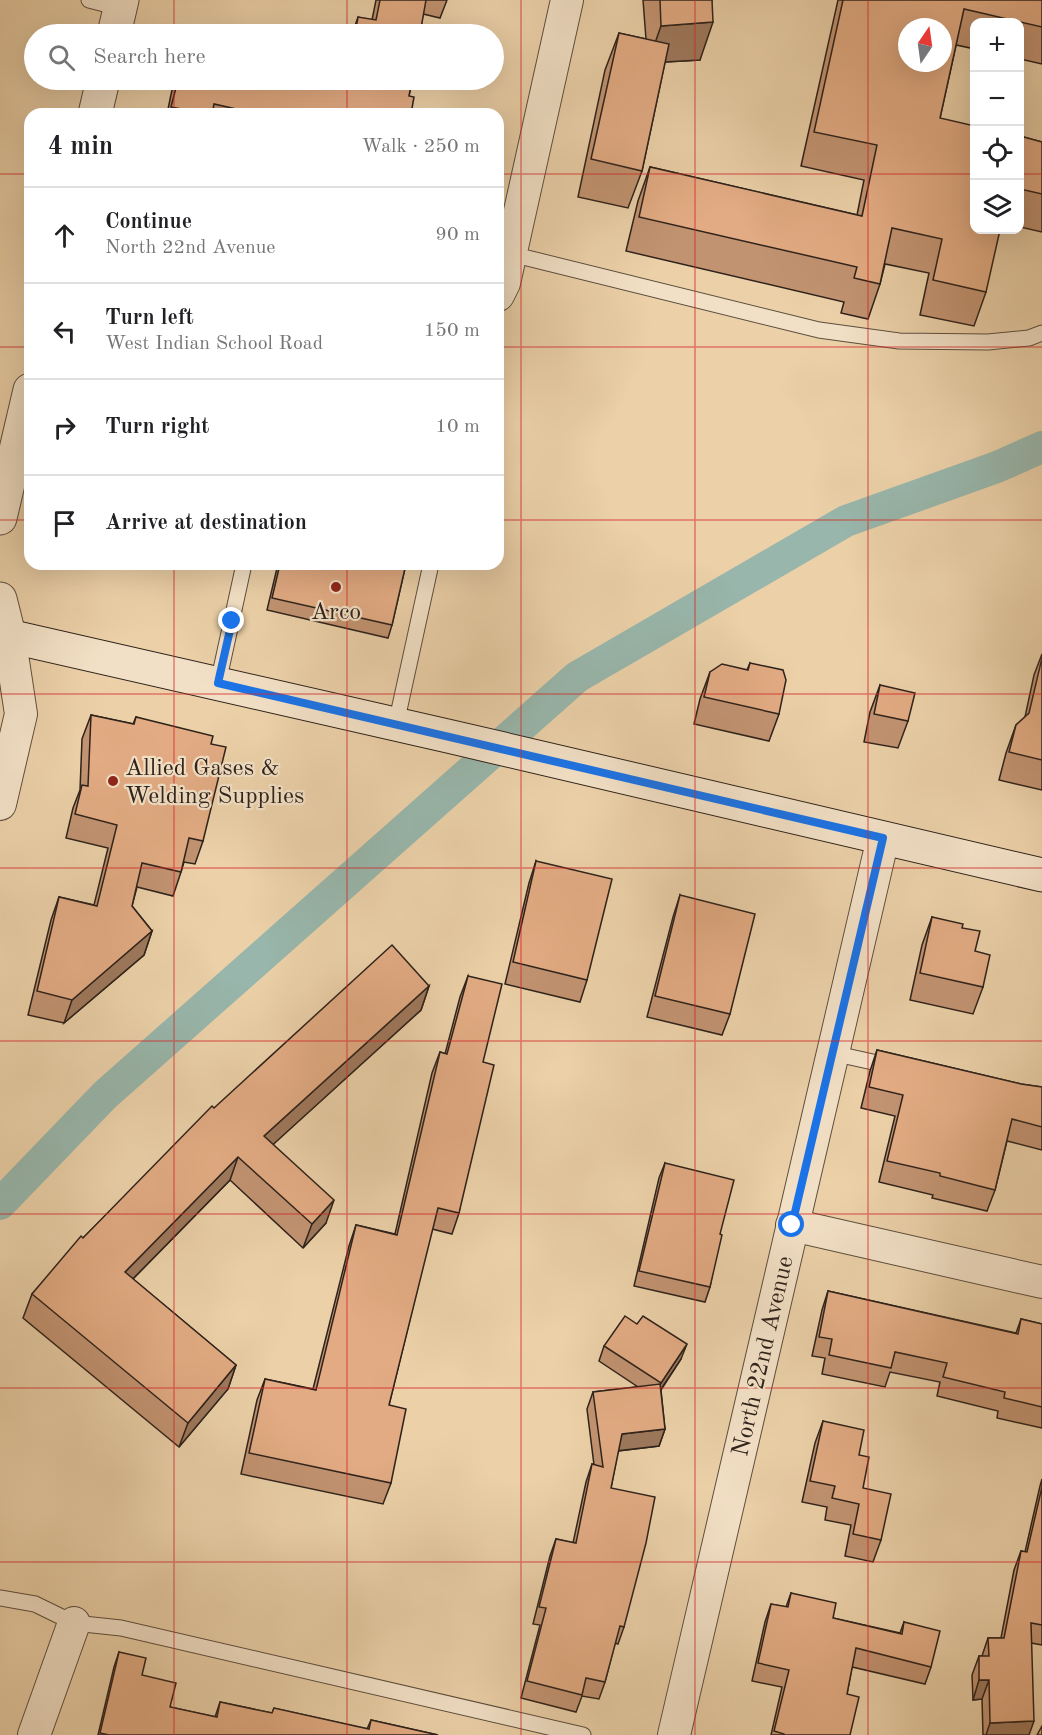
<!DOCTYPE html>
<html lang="en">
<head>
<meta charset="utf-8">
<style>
	body { margin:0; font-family:"Old Standard TT",serif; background:#f6f6f6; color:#202124 }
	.controls { position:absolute; right:18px; top:18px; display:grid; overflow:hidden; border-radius:12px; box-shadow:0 6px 24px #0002 }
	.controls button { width:54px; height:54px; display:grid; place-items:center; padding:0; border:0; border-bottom:2px solid #e0e0e0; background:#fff; color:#202124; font:30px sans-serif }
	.compass { position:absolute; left:898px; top:18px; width:54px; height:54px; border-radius:50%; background:#fff; box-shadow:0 6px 24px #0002; rotate:13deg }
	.stop { position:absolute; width:18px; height:18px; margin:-14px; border:4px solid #1a73e8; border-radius:50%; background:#fff }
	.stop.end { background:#1a73e8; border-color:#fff; box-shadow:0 2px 6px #0008 }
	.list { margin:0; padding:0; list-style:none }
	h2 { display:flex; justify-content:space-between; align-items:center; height:78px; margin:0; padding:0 24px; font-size:26px }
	h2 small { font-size:20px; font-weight:400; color:#757577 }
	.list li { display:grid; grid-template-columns:39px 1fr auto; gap:18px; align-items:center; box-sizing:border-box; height:96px; padding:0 24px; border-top:2px solid #e0e0e0 }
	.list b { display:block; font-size:22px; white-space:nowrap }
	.list p { margin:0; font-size:20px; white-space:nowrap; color:#757577 }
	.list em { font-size:20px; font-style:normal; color:#757577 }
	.icon { flex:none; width:33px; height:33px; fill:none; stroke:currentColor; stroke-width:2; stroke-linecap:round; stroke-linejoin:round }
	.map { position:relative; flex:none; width:1042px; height:1735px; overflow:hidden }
	.search { position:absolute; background:#fff; box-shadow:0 6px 24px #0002; left:24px; top:24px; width:480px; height:66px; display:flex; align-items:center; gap:15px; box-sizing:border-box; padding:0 21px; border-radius:33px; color:#757577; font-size:22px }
	.panel { position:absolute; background:#fff; box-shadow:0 6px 24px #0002; left:24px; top:108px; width:480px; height:462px; border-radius:18px }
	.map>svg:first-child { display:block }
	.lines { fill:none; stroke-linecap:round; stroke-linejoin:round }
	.canal { stroke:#98b6ab; stroke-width:32 }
	.service-casing { stroke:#5d4e3e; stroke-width:17 }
	.minor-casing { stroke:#5d4e3e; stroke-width:34 }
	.tertiary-casing { stroke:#5d4e3e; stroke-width:35 }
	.secondary-casing { stroke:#2e221b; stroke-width:35 }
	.service { stroke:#f2e0c6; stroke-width:15 }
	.minor { stroke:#f2e0c6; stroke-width:32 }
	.tertiary { stroke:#f2e0c6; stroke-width:33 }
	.secondary { stroke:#f2e0c6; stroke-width:33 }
	.wall { fill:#c29371; stroke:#2e221b; stroke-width:1.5 }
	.shaded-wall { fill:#9e785c; stroke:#2e221b; stroke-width:1.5 }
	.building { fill:#e2ab83; stroke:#2e221b; stroke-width:1.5; fill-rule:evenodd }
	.route { stroke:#1a73e8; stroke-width:8 }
	.grid { fill:none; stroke:#d62828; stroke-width:1.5; stroke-opacity:0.55 }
	.poi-dot { fill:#8f2418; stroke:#f2e0c6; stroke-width:2 }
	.labels { text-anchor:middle; stroke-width:4.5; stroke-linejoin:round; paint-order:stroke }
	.poi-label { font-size:24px; fill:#2e221b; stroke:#f2e0c6 }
	.street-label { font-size:24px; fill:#2e221b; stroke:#f2e0c6 }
</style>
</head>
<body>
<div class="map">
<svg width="1042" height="1735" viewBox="0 0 1042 1735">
	<rect width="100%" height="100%" fill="#ebd0a8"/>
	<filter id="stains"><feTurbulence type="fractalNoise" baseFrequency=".00333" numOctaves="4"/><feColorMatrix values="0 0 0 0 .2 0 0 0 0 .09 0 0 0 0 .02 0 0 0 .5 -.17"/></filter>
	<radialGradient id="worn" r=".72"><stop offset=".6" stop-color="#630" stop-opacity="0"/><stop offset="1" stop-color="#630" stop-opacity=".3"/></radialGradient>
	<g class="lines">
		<polyline class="canal" points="0,1204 105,1095 577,677 846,521 997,467 1042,447"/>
		<g class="service-casing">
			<g id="service">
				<polyline points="89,0 120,8"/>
				<polyline points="511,254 819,330 899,341 988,342 1029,338 1042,333"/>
				<polyline points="218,683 244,564"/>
				<polyline points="396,724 431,564"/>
				<polyline points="832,1053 891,1066"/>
				<polyline points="0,1598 35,1604 74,1623 121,1628 583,1735"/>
			</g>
		</g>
		<g class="minor-casing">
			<g id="minor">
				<polyline points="498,295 504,283 567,0"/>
				<polyline points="0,804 21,714 9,635"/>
				<polyline points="792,1225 1042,1282"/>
				<polyline points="34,1735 74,1623"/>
				<polyline points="674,1735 883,838"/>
			</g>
		</g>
		<g class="tertiary-casing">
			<g id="tertiary">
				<polyline points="114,34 122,0"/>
				<polyline points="95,114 103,80"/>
				<polyline points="0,518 30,390"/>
				<polyline points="0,599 9,635"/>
			</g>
		</g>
		<g class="secondary-casing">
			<polyline id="secondary" points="0,634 452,737 1042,875"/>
		</g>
		<use href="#service" class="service"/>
		<use href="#minor" class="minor"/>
		<use href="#tertiary" class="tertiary"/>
		<use href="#secondary" class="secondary"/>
	</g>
	<g class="wall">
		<polygon points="376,0 447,0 440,18 423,14 420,34 352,34 358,17 372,20"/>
		<polygon points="643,0 712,0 700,60 665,62 642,171 628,208 578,197 605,70 619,33 646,39"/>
		<polygon points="838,0 1042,0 1042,64 1020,59 1020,22 975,22 975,49 956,45 940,118 986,292 974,326 920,315 929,273 885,264 880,284 868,319 841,313 844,302 626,251 638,201 650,167 857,215 864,180 801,166"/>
		<polygon points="174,80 335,80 343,81 343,80 412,80 409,96 411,114 167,114"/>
		<polygon points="1020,136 1042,142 1042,232 1020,227"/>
		<polygon points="278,564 406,564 392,625 388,638 267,610"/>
		<polygon points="1042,654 1042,790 999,780 1006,753 1016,725 1025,717 1034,675"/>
		<polygon points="750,663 779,714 769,741 694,724 700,699 710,672 747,670"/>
		<polygon points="880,685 908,721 898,748 864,742 870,712"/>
		<polygon points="91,715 133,724 136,717 211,744 203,841 195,864 184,862 181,872 173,896 137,887 132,906 152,931 144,955 64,1023 28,1015 51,920 59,897 94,905 108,848 66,838 73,808 80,790 82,739"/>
		<polygon points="536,861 587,980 580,1002 505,984 529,883"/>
		<polygon points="680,895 730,1014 722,1035 647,1017 673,917"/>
		<polygon points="932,917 962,928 975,951 983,987 973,1014 910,1000 922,945"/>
		<polygon points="468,976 483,1062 459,1213 452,1234 432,1229 389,1405 391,1483 383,1504 241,1474 257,1400 265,1379 313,1389 349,1246 356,1225 395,1234 432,1073 440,1052 445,1054 460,997"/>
		<polygon points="429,986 421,1010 273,1144 326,1223 303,1248 230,1180 133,1279 236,1365 228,1389 179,1447 23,1318 32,1294 83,1238 214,1108"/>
		<polygon points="877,1050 1021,1084 1042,1087 1042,1150 1007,1141 995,1190 987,1211 932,1198 933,1195 879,1182 895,1116 861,1108 870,1071"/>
		<polygon points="665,1163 720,1234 710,1287 705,1302 634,1286 659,1178"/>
		<polygon points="828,1291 1016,1333 1021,1319 1042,1324 1042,1428 997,1418 998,1411 937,1396 940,1382 890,1372 885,1387 822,1374 825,1358 812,1356 822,1310"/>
		<polygon points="604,1346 681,1359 661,1390 665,1429 659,1446 618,1451 611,1488 624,1627 618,1644 615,1643 605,1682 599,1699 582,1696 576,1712 521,1698 540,1625 533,1624 550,1556 556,1539 573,1543 586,1482 592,1464 594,1465 587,1409 593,1392 638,1387 599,1361"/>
		<polygon points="823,1421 859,1455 863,1488 881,1540 873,1562 845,1556 851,1525 825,1520 827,1507 802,1502 815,1443"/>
		<polygon points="1042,1479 1042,1645 1031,1643 1029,1735 983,1735 982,1699 973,1700 972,1675 979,1656 982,1656 988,1638 1001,1638 1014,1570 1021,1551 1025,1552 1040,1486"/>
		<polygon points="791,1593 833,1618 900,1633 904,1622 931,1667 925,1684 852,1667 847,1694 850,1735 771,1735 782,1687 752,1681 765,1622 771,1604 786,1607"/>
		<polygon points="119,1652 142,1675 170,1707 215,1717 220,1702 272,1713 274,1708 367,1729 371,1720 438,1735 98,1735 114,1667"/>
	</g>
	<g class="shaded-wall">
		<polygon points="713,22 700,60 648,63 661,26"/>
		<polygon points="152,931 144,955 64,1023 72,1000"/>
		<polygon points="429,986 421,1010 256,1160 264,1136"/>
		<polygon points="238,1157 230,1180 116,1296 125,1272"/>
		<polygon points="334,1200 326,1223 303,1248 312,1224"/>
		<polygon points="687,1344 681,1359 655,1398 661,1383"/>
		<polygon points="236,1365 228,1389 179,1447 188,1423"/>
		<polygon points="665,1429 659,1446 616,1451 622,1434"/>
		<polygon points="979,1680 989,1680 982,1699 973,1700"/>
		<polygon points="1034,1721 1029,1735 986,1735 990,1723"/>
	</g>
	<g class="building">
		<polygon points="380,0 426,0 420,34 355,34 358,17 376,20"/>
		<polygon points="660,0 712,0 713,22 661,26"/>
		<path d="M843,0H1042V27L964,9L940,118L975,126V230H1000L986,292L933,280L942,239L892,228L880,284L854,278L857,267L639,217L650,167L862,216L877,145L814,132ZM907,27H943V63H907Z"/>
		<polygon points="619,33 669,44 642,171 591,159"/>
		<polygon points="178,80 335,80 347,82 348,80 412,80 409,96 414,97 411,114 258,114 214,104 212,114 186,114 187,110 171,107"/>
		<polygon points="1020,136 1042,142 1042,194 1020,189"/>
		<polygon points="280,564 406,564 392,625 272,598"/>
		<polygon points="1042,658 1042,760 1009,752 1016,725 1029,713"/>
		<polygon points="750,663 783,670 786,680 779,714 704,697 710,672 722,664 748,670"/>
		<polygon points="880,685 915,693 908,721 874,714"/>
		<polygon points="91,715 134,724 136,717 213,736 211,744 226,747 203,841 189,838 181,872 142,863 132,906 152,931 72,1000 37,991 59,897 97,906 117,825 75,814 82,785 88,786"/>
		<polygon points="536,861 612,879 587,980 513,962"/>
		<polygon points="680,895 755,914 730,1014 655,996"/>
		<polygon points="932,917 963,924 962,928 980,931 975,951 990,955 983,987 920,973"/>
		<polygon points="392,945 429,986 264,1136 334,1200 312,1224 238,1157 125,1272 236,1365 188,1423 32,1294 81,1236 83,1238 212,1106 214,1108"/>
		<polygon points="468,976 502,984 483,1062 494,1065 459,1213 438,1208 389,1405 406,1409 391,1483 249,1453 265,1379 316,1390 356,1225 397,1235 440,1052 447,1054"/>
		<polygon points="877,1050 1021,1084 1042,1087 1042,1127 1012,1119 995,1190 940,1176 940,1173 887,1161 903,1095 869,1087"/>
		<polygon points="665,1163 734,1180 720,1234 722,1235 710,1287 639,1271"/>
		<polygon points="828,1291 1018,1334 1021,1319 1042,1324 1042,1407 1004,1398 1005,1392 943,1377 947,1363 895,1352 891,1368 829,1355 832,1339 819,1337"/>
		<polygon points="625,1316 637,1324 643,1316 687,1344 661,1383 604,1346"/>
		<polygon points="660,1384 665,1429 622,1434 611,1488 655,1497 646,1543 624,1627 620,1626 605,1682 586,1678 582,1695 527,1681 546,1608 539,1607 556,1539 576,1543 592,1464 603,1467 593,1392"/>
		<polygon points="823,1421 864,1430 859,1455 869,1457 863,1488 891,1494 881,1540 853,1534 859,1504 832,1498 835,1486 810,1481"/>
		<polygon points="1042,1487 1042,1625 1031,1623 1034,1721 990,1723 989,1680 979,1680 979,1656 989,1656 988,1638 1004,1638 1021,1551 1027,1552"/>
		<polygon points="791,1593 836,1603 833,1618 902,1634 904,1622 940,1631 931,1667 856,1648 847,1694 859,1697 850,1735 784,1735 784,1734 774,1731 789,1670 758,1663 771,1604 788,1607"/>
		<polygon points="119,1652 146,1658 142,1675 176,1683 170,1707 217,1717 220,1702 272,1713 274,1708 369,1729 371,1720 438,1735 109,1735 100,1733"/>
		<polygon points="1042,1726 1042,1735 1037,1735"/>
	</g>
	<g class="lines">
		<polyline class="route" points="232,621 218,683 883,838 792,1225"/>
	</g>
	<path class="grid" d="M174,0V34M347,0V34M521,0V1735M695,0V1735M868,0V1735M174,80V114M347,80V114M0,174H30M498,174H974M1020,174H1042M0,347H30M498,347H1042M0,520H30M498,520H1042M174,564V1735M347,564V1735M0,694H1042M0,868H1042M0,1041H1042M0,1214H1042M0,1388H1042M0,1562H1042"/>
	<g class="poi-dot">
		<circle cx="336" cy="587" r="6"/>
		<circle cx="113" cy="781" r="6"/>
	</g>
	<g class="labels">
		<g class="poi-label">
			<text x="336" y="619">Arco</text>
			<text x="125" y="775" text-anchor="start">Allied Gases &amp;<tspan x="125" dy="28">Welding Supplies</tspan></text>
		</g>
		<g class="street-label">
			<text transform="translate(762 1356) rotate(-77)" y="8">North 22nd Avenue</text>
		</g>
	</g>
	<rect width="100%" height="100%" filter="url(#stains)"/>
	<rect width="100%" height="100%" fill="url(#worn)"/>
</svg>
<div class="controls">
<button>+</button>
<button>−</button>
<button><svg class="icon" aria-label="locate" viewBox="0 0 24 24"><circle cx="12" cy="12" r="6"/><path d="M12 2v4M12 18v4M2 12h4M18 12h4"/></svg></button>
<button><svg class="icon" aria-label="layers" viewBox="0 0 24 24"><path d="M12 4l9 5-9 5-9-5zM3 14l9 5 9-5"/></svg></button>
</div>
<svg class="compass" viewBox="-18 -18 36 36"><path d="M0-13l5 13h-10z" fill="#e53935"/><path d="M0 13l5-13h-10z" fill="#757577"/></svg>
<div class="stop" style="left:792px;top:1225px"></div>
<div class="stop end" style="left:232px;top:621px"></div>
<div class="search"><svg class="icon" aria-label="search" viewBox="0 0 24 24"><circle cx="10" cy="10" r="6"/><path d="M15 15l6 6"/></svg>Search here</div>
<section class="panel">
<h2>4 min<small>Walk · 250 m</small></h2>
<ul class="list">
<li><svg class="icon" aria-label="ahead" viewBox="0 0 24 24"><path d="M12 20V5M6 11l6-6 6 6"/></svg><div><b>Continue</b><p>North 22nd Avenue</p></div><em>90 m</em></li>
<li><svg class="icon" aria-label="left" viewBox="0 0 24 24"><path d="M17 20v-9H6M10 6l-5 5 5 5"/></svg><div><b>Turn left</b><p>West Indian School Road</p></div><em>150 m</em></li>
<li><svg class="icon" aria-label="right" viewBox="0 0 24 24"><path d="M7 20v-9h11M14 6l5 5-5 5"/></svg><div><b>Turn right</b></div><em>10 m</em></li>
<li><svg class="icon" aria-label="arrive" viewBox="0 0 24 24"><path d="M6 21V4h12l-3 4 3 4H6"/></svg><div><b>Arrive at destination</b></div></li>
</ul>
</section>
</div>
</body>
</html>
